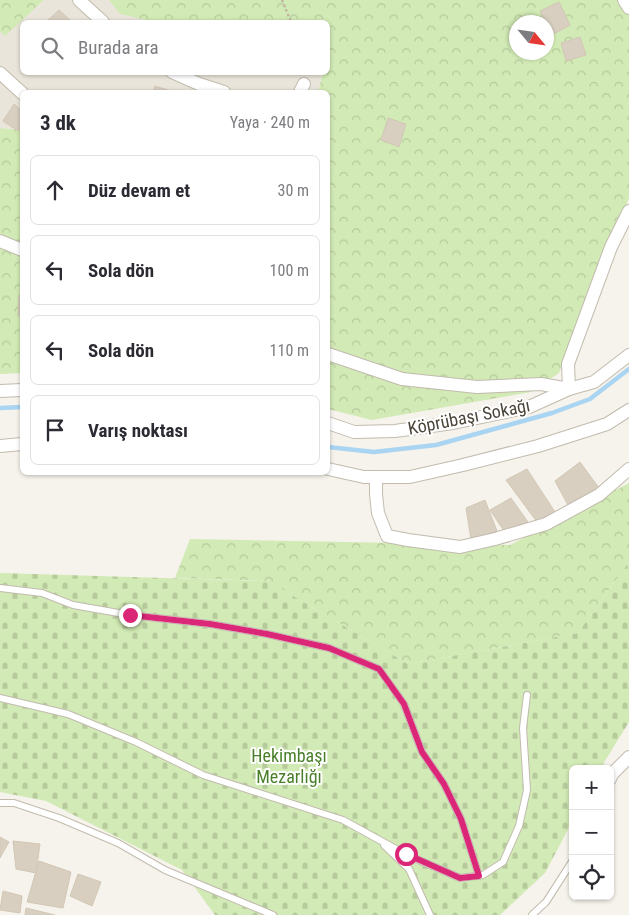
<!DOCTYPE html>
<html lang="tr">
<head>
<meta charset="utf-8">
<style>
	body { margin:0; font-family:"Roboto Condensed",sans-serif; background:#f7f7f7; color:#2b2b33 }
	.controls { position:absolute; right:15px; bottom:15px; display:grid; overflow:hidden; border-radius:8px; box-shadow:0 1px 4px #0004 }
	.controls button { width:45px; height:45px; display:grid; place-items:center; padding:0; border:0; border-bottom:1px solid #e1e1e2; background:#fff; color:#2b2b33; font:25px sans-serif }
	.compass { position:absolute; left:509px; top:15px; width:45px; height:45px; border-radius:50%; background:#fff; box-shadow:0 1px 4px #0004; rotate:119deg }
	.stop { position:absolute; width:15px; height:15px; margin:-11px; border:4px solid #db2777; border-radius:50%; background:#fff }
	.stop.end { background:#db2777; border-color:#fff; box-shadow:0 1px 5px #0008 }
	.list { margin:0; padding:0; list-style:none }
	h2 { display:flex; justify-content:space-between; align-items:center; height:65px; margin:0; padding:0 20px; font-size:21px }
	h2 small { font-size:16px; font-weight:400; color:#7c7c81 }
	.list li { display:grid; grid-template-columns:32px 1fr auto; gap:15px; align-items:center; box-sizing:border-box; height:70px; margin:0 10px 10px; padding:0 10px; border:1px solid #e1e1e2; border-radius:8px }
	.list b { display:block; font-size:19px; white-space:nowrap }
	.list em { font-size:16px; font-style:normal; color:#7c7c81 }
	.icon { flex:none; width:28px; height:28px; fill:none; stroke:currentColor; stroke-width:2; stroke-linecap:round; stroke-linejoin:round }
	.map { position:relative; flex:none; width:629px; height:915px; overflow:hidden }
	.search { position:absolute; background:#fff; box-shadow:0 1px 4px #0004; left:20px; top:20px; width:310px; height:55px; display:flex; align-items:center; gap:12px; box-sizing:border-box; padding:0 18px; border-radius:8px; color:#7c7c81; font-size:19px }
	.panel { position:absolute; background:#fff; box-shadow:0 1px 4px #0004; left:20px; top:90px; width:310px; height:385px; border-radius:8px }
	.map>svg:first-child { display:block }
	.residential { fill:#eae5da }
	.forest { fill:url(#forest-crowns); fill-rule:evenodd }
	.cemetery { fill:url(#cemetery-stones) }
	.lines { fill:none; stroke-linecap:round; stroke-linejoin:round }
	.stream { stroke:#a9d4f2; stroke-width:4.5 }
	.building { fill:#d8cfc1; stroke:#d3c7b4 }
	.lane-casing { stroke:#c2bbae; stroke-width:8 }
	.street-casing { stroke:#c2bbae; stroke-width:14 }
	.path { stroke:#c4b79f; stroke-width:2.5; stroke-dasharray:2.5 2.5; stroke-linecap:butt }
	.lane { stroke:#fff; stroke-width:6 }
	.street { stroke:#fff; stroke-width:12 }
	.route { stroke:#db2777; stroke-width:6 }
	.labels { text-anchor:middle; stroke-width:4; stroke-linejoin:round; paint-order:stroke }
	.street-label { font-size:18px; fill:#4b4439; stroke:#fff }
	.park-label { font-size:18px; fill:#4a7f2a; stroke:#fff }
</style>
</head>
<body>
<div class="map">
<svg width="629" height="915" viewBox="0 0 629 915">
	<defs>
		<pattern id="forest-crowns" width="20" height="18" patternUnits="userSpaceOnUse" patternTransform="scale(1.25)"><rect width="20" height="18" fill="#d2eab5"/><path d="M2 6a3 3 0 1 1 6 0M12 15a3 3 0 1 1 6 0" fill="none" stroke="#b6ca9c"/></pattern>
		<pattern id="cemetery-stones" width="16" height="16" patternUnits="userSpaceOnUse" patternTransform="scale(1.25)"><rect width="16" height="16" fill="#d2eab5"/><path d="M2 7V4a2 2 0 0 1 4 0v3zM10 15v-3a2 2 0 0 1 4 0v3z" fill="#b6ca9c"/></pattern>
	</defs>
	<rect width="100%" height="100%" fill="#f6f3ec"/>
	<polygon class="residential" points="44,0 109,0 120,14 155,22 22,22 22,72 323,73 318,92 22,92 22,130 0,128 0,31 5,35"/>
	<g class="forest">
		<polygon points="0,0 44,0 5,36 0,31"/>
		<path d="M109,0H618L629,14V198L559,373L531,392L372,420L328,409V92H318L323,73L328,72V22H155L120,14ZM516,22H546V52H516Z"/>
		<polygon points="0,128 22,130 22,373 0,374"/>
		<polygon points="629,483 629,562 578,633 408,664 268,581 175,578 190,539 510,545"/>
	</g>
	<polygon class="cemetery" points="629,562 629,722 600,769 573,769 573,820 545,873 500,915 215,915 182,870 46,801 0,792 0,573 268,581 408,664 578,633"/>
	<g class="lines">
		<g class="stream">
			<polyline points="0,408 22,407"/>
			<polyline points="328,447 374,452 436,445 552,413 590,399 629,369"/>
		</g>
	</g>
	<g class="building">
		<polygon points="559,2 570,25 552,35 540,11"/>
		<polygon points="59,10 72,22 46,22"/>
		<polygon points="580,37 586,55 566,61 561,43"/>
		<polygon points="155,86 174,92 153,92"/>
		<polygon points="14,104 22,111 22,124 18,131 3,121"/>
		<polygon points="388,118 406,124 399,147 381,140"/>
		<polygon points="19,295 22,296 22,316 18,316"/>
		<polygon points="580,462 599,488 569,507 555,481"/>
		<polygon points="527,469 555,512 537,522 506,480"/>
		<polygon points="511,498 528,522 504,531 490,510"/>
		<polygon points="485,500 497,531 471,540 466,508"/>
		<polygon points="0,837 9,842 0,858"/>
		<polygon points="13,841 40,844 36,873 16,869"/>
		<polygon points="39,861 71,872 63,908 27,902"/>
		<polygon points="78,874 101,882 92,906 70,896"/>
		<polygon points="3,891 22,896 20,913 0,910"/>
		<polygon points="26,908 55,915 25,915"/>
	</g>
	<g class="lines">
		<g class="lane-casing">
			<g id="lane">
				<polyline points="0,588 42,593 73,605 130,615 210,624 267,634 329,648 379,669 404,704 422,752 444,784 461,819 479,876"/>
				<polyline points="0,698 68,714 136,742 203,775 343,820 405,854 460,878 483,875 503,862 519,826 527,790 523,728 527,695"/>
				<polyline points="0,803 14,803 59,818 118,843 165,870 273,915"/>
				<polyline points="384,845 409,869 430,915"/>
				<polyline points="532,915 546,902 573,860"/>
			</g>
		</g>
		<g class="street-casing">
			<g id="street">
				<polyline points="79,0 103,22"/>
				<polyline points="624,0 629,8"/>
				<polyline points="172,72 199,84 224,92"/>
				<polyline points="0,73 22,93"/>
				<polyline points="300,92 304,84"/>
				<polyline points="0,241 22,250"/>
				<polyline points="328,354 402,379 477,387 541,384 569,389 568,364 611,247 629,211"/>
				<polyline points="0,391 22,390"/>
				<polyline points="328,423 354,432 395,431 453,423 529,407 569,389 594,382 629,355"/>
				<polyline points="0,446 22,444"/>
				<polyline points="328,469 364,477 410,477 463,465 538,446 607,424 629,410"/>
				<polyline points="376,477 376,494 378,513 387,536 408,540 460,547 495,539 546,524 599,495 629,469"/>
				<polyline points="610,779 612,774 629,757"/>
			</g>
		</g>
		<polyline class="path" points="282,0 291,22"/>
		<use href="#lane" class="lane"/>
		<use href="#street" class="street"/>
	</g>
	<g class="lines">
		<polyline class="route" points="130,615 210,624 267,634 329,648 379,669 404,704 422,752 444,784 461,819 479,876 460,878 406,854"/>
	</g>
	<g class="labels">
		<g class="street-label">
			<text transform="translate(469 417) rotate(-11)" y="6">Köprübaşı Sokağı</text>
		</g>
		<g class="park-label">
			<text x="289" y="762">Hekimbaşı<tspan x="289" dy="21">Mezarlığı</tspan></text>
		</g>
	</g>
</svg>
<div class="controls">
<button>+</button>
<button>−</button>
<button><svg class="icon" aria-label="locate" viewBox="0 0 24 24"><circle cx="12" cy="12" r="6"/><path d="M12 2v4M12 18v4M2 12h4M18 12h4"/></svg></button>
</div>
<svg class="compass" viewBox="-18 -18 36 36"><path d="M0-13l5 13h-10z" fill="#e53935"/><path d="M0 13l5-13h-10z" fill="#7c7c81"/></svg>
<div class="stop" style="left:406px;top:854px"></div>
<div class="stop end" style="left:130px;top:615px"></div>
<div class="search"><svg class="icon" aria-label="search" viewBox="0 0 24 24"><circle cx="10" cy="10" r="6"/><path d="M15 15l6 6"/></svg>Burada ara</div>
<section class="panel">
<h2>3 dk<small>Yaya · 240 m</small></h2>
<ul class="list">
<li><svg class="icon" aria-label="ahead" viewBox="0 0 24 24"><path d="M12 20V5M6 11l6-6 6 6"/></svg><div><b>Düz devam et</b></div><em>30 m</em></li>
<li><svg class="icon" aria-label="left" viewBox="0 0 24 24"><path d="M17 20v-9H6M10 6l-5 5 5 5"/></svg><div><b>Sola dön</b></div><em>100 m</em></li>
<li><svg class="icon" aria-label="left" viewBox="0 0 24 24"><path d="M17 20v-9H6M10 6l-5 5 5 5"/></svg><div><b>Sola dön</b></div><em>110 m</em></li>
<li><svg class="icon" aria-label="arrive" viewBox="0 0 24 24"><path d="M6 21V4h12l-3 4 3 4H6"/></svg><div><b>Varış noktası</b></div></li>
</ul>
</section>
</div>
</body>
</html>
